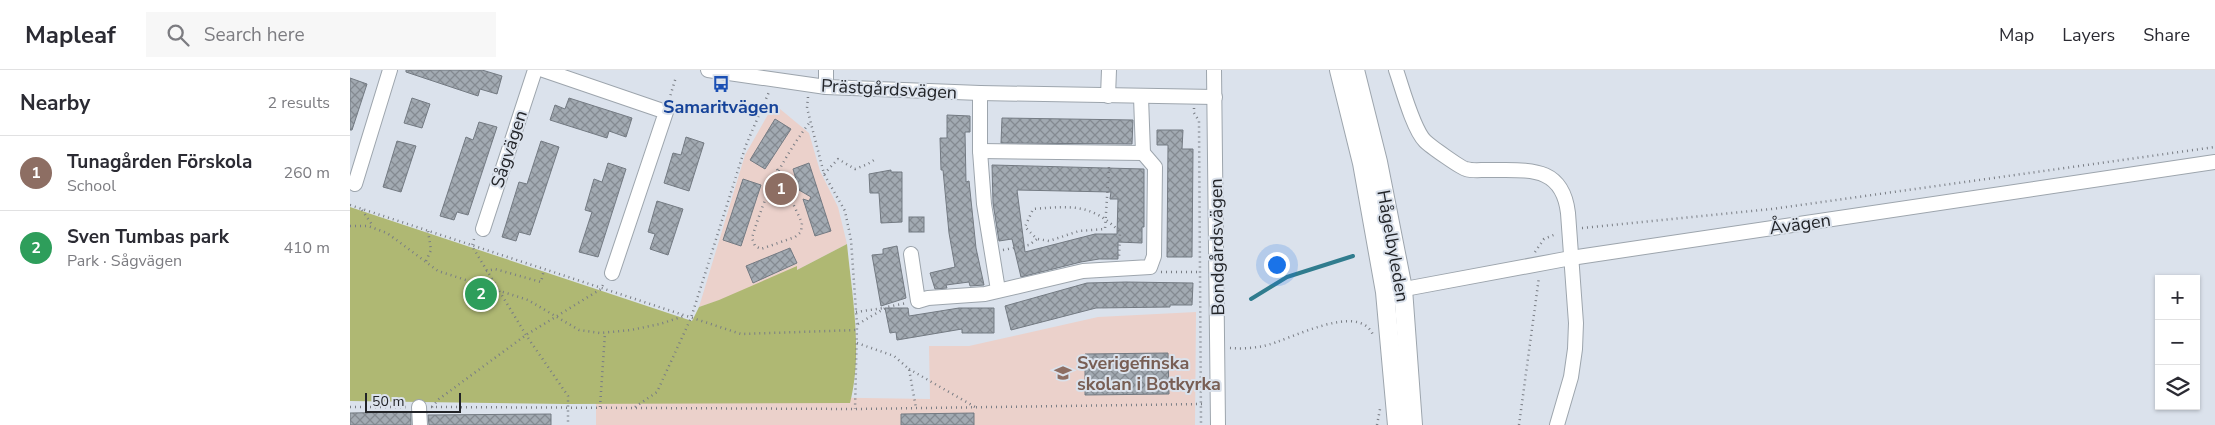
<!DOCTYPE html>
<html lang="en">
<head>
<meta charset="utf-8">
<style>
	body { margin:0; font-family:"Nunito Sans",sans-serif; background:#f7f7f7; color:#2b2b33 }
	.controls { position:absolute; right:15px; bottom:15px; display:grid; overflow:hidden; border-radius:0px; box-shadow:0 1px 4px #0004 }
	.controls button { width:45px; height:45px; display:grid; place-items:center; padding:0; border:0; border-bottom:1px solid #e1e1e2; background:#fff; color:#2b2b33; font:25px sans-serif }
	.scale { position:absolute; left:15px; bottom:12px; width:96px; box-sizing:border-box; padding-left:5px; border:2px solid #222428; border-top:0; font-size:14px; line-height:18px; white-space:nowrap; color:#222428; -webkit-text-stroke:4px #dbe2ec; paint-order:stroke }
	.you { position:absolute; left:926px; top:194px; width:18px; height:18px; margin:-12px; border:4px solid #fff; border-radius:50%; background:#1a73e8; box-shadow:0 0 0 8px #1a73e833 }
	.badge { display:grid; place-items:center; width:32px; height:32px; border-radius:50%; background:#ea580c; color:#fff; font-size:16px; font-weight:700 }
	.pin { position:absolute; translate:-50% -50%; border:2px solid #fff; box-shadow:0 1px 5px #0006 }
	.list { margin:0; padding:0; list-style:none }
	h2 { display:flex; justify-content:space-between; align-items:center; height:65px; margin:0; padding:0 20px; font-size:21px }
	h2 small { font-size:16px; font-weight:400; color:#7c7c81 }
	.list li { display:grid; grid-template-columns:32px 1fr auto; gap:15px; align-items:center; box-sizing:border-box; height:75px; padding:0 20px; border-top:1px solid #e1e1e2 }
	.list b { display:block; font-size:19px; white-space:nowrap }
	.list p { margin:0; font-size:16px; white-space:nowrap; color:#7c7c81 }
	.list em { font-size:16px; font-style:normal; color:#7c7c81 }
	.icon { flex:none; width:28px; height:28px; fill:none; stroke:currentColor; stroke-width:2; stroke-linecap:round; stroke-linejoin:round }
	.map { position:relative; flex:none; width:1865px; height:355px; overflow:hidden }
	header { display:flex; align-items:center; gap:30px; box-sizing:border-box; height:70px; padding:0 25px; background:#fff; border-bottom:1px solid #e1e1e2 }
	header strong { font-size:24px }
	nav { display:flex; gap:28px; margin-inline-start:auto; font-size:18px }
	.search { width:350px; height:45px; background:#f7f7f7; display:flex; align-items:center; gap:12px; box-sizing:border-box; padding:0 18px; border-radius:0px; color:#7c7c81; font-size:19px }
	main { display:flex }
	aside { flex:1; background:#fff }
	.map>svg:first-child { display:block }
	.education { fill:#ebd1cb }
	.park { fill:#afb873 }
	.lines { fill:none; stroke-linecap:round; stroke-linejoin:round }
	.stream { stroke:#307c8e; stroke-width:4 }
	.building { fill:url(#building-cross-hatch); stroke:#737a82; fill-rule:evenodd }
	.minor-casing { stroke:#9da5ad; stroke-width:16 }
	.major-casing { stroke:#9da5ad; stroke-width:20 }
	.path { stroke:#797d84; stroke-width:2.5; stroke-dasharray:1 4; stroke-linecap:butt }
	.minor { stroke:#fff; stroke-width:14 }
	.major { stroke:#fff; stroke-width:18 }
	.labels { text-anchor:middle; stroke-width:4; stroke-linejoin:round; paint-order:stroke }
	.street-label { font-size:18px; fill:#222428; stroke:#dbe2ec }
	.transit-label { font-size:18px; font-weight:bold; fill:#164399; stroke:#dbe2ec }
	.education-label { font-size:18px; font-weight:bold; fill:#785e54; stroke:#dbe2ec; text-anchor:start }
</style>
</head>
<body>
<header>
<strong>Mapleaf</strong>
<div class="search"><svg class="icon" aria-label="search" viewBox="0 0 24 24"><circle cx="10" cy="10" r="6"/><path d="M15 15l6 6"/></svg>Search here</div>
<nav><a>Map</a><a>Layers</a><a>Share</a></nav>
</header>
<main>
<aside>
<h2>Nearby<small>2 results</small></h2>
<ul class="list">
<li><span class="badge" style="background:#8d6e63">1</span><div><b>Tunagården Förskola</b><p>School</p></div><em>260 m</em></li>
<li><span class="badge" style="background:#2e9e5b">2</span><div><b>Sven Tumbas park</b><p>Park · Sågvägen</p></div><em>410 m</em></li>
</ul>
</aside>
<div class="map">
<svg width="1865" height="355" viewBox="0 0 1865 355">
	<defs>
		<pattern id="building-cross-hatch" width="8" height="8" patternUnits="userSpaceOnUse" patternTransform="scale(1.25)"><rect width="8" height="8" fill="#a2aab2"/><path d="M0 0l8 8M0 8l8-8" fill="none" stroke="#848a91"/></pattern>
	</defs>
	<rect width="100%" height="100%" fill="#dbe2ec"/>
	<g class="education">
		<polygon points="424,34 459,63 470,101 488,137 497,174 424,212 349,237 395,85"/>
		<polygon points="846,242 845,355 246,355 246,316 447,327 580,329 579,276 619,276 748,247"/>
	</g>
	<path class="park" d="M0,137L342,251L349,237L369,230L447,196V200L497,174C502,226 513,282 500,333L216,334L0,331Z"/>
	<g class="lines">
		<polyline class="stream" points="901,229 937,207 1003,186"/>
	</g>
	<g class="building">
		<polygon points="56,0 132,0 152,6 147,24 130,19 128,26 56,2"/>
		<polygon points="0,8 17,14 2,60 0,60"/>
		<polygon points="62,28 80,34 72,58 54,53"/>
		<polygon points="219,28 282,48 276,67 259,61 257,68 200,50 205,35 215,39"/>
		<polygon points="597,45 620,46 620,62 615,62 616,112 619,111 626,178 634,215 620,216 619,212 596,215 597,218 585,219 580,203 605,197 599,163 593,100 591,100 590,68 597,68"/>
		<polygon points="652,48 783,50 782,74 651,73"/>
		<polygon points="425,49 441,59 415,99 400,90"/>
		<polygon points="129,52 147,57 118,145 107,142 104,150 90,146 116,67 123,70"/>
		<polygon points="807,60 833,60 832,79 843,79 842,187 817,187 818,75 807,75"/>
		<polygon points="336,67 354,73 339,121 314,113 323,83 331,85"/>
		<polygon points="47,71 66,76 51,122 33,117"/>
		<polygon points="191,71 209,77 180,165 169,162 166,171 152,167 169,112 177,114"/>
		<polygon points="258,93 276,99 248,187 229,182 242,142 235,140 244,109 252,112"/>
		<polygon points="459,93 481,161 465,166 453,129 459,131 461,127 449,120 443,99"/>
		<path d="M642,95L794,99V157H792V173L768,172V189H749L731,192L671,207L662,169L649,171L643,133ZM667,120L761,122L760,129H768L767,164H745L675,182Z"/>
		<polygon points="541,100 541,102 552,102 552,152 531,153 529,123 520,123 519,104"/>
		<polygon points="393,109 411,115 391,176 373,170"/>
		<polygon points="307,131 333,139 318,185 300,179 305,164 298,162"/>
		<rect x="559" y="147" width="15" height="15"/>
		<polygon points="547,176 556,228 531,236 522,185 533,184 533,179"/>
		<polygon points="440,178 447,193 403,213 396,196"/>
		<polygon points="776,212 843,213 842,235 820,235 820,237 746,238 661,260 655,236 737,213"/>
		<polygon points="535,238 558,238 559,246 609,238 644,238 644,263 612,263 612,259 547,270 546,262 540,263"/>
		<polygon points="818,283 819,324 735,325 735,284"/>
		<polygon points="61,342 61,355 0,355 0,343"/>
		<polygon points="624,343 624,355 551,355 551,344"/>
		<polygon points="201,344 201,355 79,355 78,345"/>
	</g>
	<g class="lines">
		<g class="minor-casing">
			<g id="minor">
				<polyline points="193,0 316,42 262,203"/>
				<polyline points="358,0 476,17 630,23 865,27"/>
				<polyline points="864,0 868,355"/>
				<path d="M1046,0C1052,17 1063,59 1075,71C1080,76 1111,98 1116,99C1122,101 1130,100 1136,100C1175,101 1212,93 1218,143L1226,253L1225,279L1221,307L1207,355"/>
				<polyline points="476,17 476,0"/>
				<polyline points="630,23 630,81 634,134 648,220"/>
				<polyline points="758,26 759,0"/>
				<polyline points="630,81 793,83"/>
				<polyline points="5,114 40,0"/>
				<polyline points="133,159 185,0"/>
				<polyline points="561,184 568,231 578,228 635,224 733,201 800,197 804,186 805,97 793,83 791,27"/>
				<polyline points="1044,221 1221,188 1865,92"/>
				<polyline points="69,337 70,355"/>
			</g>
		</g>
		<g class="major-casing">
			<g id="major">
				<polyline points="989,0 1012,93 1035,222 1047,355"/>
				<polyline points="1005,0 1028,92 1053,219 1063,355"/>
			</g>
		</g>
		<g class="path">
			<polyline points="458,27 457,38 474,104 495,141 501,170 507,255 505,339"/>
			<polyline points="319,30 326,7"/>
			<polyline points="844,38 844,43 849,51 851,355"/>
			<path d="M427,99L452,153L451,162L445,167L411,179L405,176L402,168C415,124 432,89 460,52"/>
			<polyline points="474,104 488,89 505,99 518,94 527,88"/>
			<polyline points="0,135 391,264 507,260"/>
			<polyline points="12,140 23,156"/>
			<polyline points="0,156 18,156 37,163 88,201 178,230 229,260 250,263 281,260 310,254 334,246"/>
			<polyline points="1232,158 1422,139 1865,77"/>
			<polyline points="124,169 122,176 176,265 218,326 218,355"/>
			<polyline points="688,169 699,171 729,161 755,159 759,96"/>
			<path d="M653,180L679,175L687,169L675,157L683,139C721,136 741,133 770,162L769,187"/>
			<polyline points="1185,182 1194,169 1206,164"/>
			<polyline points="76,191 81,180 78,161"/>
			<polyline points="136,201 145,199 191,212 194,200"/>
			<polyline points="811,202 850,202"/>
			<polyline points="506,242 534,238"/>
			<polyline points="508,254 537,237 557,233"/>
			<polyline points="507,273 544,286 559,299 566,338"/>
			<path d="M880,278C891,279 903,278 914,276C940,270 1009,231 1023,265"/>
			<polyline points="559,299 625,337"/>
			<polyline points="0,337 56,337"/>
			<polyline points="81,337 505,339 852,334"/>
			<polyline points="82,337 89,329 176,265 251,219 254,213"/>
			<polyline points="250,337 255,263"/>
			<polyline points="285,337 307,322 341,248 396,75 419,22"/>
			<polyline points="1027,355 1030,339"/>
			<polyline points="1169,355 1189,207"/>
		</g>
		<use href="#minor" class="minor"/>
		<use href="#major" class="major"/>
	</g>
	<defs>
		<g id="bus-bare" transform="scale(1.35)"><path d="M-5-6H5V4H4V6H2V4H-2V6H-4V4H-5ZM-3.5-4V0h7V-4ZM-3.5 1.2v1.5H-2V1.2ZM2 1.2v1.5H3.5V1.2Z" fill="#1a4fb4" stroke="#dbe2ec" stroke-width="2.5" paint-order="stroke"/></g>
		<g id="school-bare" transform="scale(1.35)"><path d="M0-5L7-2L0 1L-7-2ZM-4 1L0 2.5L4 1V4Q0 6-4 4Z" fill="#8d6e63" stroke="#dbe2ec" stroke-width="2.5" paint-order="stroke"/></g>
	</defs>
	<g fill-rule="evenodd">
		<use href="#bus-bare" x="371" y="14"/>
		<use href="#school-bare" x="713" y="303"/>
	</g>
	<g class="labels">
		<g class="street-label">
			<text transform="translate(539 19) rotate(3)" y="6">Prästgårdsvägen</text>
			<text transform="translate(159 79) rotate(-72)" y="6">Sågvägen</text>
			<text transform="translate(1450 154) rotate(-8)" y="6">Åvägen</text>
			<text transform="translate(1043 176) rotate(80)" y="6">Hågelbyleden</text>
			<text transform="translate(867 177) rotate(-91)" y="6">Bondgårdsvägen</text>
		</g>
		<g class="transit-label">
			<text x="371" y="43">Samaritvägen</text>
		</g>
		<g class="education-label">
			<text x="727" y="299">Sverigefinska<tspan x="727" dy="21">skolan i Botkyrka</tspan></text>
		</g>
	</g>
</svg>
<div class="controls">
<button>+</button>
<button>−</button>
<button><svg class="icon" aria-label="layers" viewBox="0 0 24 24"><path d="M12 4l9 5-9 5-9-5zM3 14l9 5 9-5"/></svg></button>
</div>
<div class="scale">50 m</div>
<div class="you"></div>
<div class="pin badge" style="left:431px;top:119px;background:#8d6e63">1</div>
<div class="pin badge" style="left:131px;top:224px;background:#2e9e5b">2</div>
</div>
</main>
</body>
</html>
